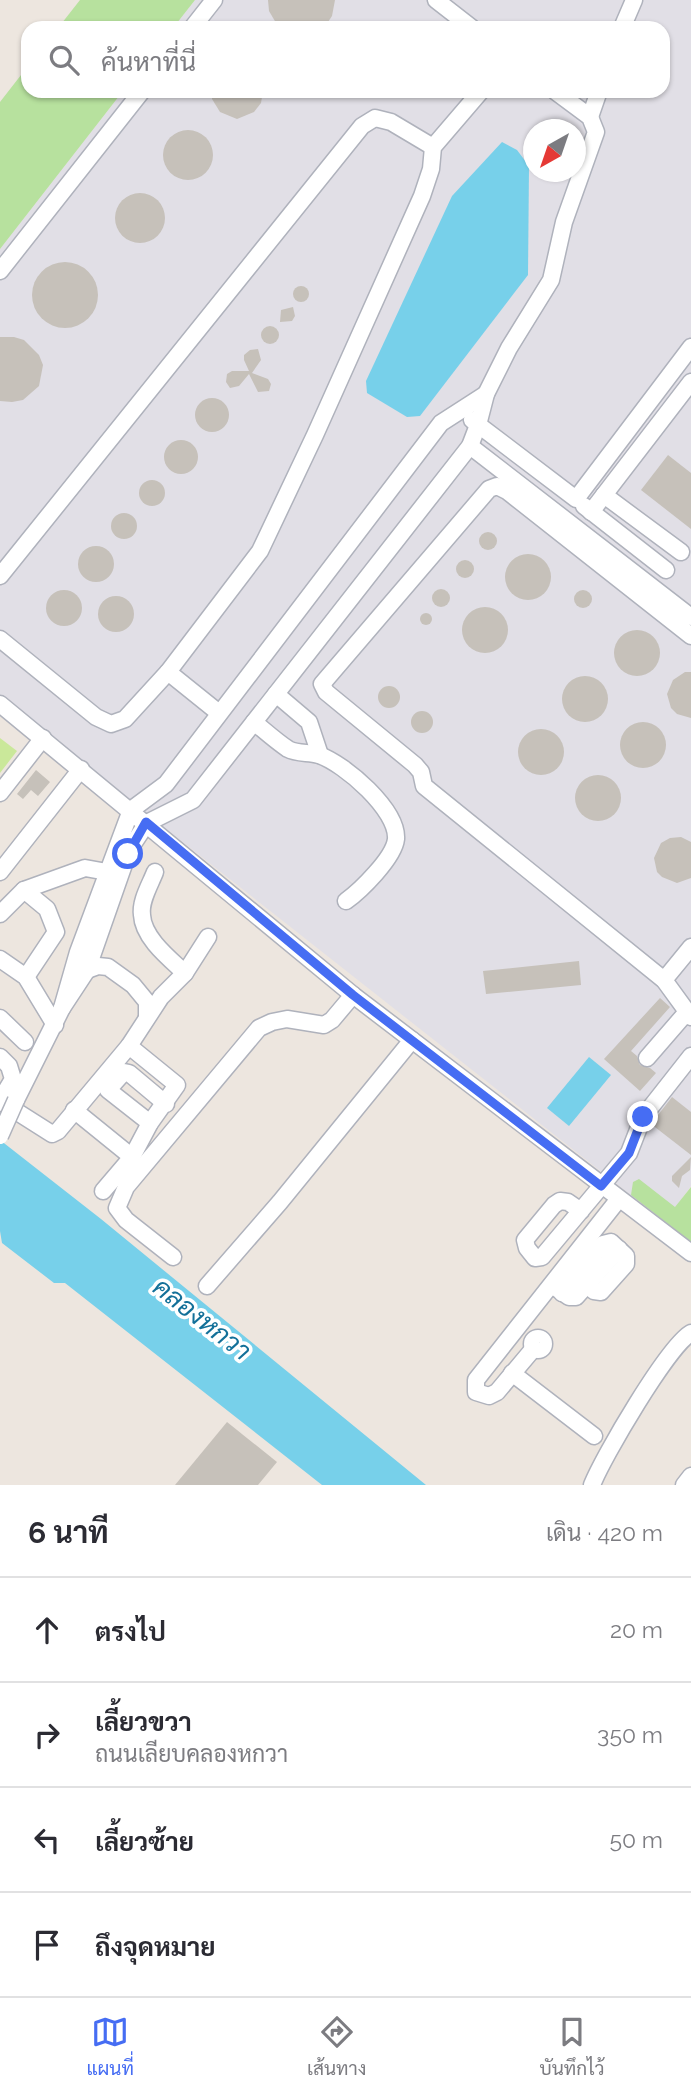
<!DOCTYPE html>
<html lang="th">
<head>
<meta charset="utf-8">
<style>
	body { margin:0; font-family:Raleway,Sarabun,sans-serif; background:#f2f2f3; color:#2b2b33 }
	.compass { position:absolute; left:523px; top:119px; width:63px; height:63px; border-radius:50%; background:#fff; box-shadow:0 2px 5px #0004; rotate:220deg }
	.stop { position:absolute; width:21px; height:21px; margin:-16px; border:5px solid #466df3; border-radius:50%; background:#fff }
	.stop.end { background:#466df3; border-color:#fff; box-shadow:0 2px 7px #0008 }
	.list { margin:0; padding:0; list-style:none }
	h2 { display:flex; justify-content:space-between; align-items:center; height:91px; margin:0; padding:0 28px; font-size:30px }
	h2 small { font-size:23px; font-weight:400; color:#7c7c81 }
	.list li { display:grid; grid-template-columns:46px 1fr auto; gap:21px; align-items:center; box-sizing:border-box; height:105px; padding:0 28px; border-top:2px solid #e1e1e2 }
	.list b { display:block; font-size:26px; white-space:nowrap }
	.list p { margin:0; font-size:23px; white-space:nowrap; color:#7c7c81 }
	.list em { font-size:23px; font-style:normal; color:#7c7c81 }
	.icon { flex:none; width:38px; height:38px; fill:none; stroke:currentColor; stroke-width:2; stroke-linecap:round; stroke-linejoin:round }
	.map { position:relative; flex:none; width:691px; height:1485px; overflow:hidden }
	.search { position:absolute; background:#fff; box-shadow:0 2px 5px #0004; left:21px; right:21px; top:21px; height:77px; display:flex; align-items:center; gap:18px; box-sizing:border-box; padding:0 24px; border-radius:21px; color:#7c7c81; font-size:26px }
	.sheet { height:511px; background:#fff }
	nav { display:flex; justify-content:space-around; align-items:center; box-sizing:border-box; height:98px; border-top:2px solid #e1e1e2; background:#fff; font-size:19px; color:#7c7c81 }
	nav a { display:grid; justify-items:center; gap:4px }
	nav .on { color:#466df3 }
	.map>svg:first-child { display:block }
	.industrial { fill:#e1dfe6; fill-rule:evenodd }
	.green { fill:#b7e19e }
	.pitch { fill:#cae89a }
	.water { fill:#77d0ea }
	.building { fill:#c6c1ba }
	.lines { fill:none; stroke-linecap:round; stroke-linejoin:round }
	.minor-casing { stroke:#afb2bc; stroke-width:19 }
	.minor { stroke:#fff; stroke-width:16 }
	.minor-bridge-casing { stroke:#afb2bc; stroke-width:19; stroke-linecap:butt }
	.minor-bridge { stroke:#fff; stroke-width:16 }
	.route { stroke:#466df3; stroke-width:9 }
	.labels { text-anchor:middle; stroke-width:7; stroke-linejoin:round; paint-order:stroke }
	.water-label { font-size:26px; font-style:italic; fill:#137099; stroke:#fff }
</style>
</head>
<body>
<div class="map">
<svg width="691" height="1485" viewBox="0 0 691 1485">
	<rect width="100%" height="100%" fill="#ede6df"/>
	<path class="industrial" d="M195,0H691V1186L665,1222L0,698V249L123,91H663V28H173ZM534,130H576V172H534Z"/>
	<g class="green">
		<polygon points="80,0 195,0 173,28 58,28"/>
		<polygon points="28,66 28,91 123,91 0,249 0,102"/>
		<polygon points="639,1179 675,1207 691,1187 691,1242 631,1195 633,1182"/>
	</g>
	<polygon class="pitch" points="0,738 17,751 0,773"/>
	<g class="water">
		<polygon points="502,142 517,150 529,166 528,275 420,416 407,417 367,393 366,381 452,196"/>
		<polygon points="589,1057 611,1075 569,1126 547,1108"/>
		<polygon points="0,1140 101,1219 426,1485 322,1485 65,1283 54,1283 2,1243 0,1231"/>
	</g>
	<g class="building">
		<polygon points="268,0 335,0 332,16 324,28 279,28 269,11"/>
		<polygon points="212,91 263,91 261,103 254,112 237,119 220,112 212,99"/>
		<circle cx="188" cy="155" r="25"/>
		<circle cx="140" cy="218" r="25"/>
		<circle cx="65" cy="295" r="33"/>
		<circle cx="301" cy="294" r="8"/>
		<polygon points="293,307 295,316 292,321 280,322 281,310"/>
		<circle cx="270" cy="335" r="9"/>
		<polygon points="0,337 14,337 24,340 39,355 43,365 39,386 23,400 12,402 0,401"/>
		<polygon points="258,349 261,360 252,373 268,379 271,384 269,391 258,392 249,374 239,386 230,388 226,382 227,374 232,371 249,371 244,360 244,355 250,350"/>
		<circle cx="212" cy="415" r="17"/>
		<circle cx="181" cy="457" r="17"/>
		<polygon points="668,455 691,473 691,529 641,490"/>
		<circle cx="152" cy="493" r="13"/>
		<circle cx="124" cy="526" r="13"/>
		<circle cx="488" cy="541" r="9"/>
		<circle cx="96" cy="564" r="18"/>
		<circle cx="528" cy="577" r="23"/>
		<circle cx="465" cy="569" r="9"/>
		<circle cx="441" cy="598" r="9"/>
		<circle cx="583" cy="599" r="9"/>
		<circle cx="64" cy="608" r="18"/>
		<circle cx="116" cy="614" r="18"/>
		<circle cx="485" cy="630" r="23"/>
		<circle cx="426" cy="619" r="6"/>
		<circle cx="637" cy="653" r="23"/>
		<polygon points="685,672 691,672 691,718 677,714 671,708 667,694 673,680"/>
		<circle cx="585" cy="699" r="23"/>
		<circle cx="389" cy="697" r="11"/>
		<circle cx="422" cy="722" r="11"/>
		<circle cx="643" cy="745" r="23"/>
		<circle cx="541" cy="752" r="23"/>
		<polygon points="36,770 50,782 38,796 31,790 23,799 17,794"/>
		<circle cx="598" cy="798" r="23"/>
		<polygon points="681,837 691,842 691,878 677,883 662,877 657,872 654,858 661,843 670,838"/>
		<polygon points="579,961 581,985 486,994 483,971"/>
		<polygon points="660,998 670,1007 631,1051 637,1056 640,1065 650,1068 656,1073 640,1091 604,1059"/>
		<polygon points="672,1097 691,1112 691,1155 651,1124"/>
		<polygon points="691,1157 690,1170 682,1176 679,1188 672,1181 672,1176"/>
		<polygon points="227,1422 277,1462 258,1485 175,1485"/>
	</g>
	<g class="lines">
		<g class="minor-casing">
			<g id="minor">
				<polyline points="436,0 472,28"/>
				<polyline points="192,28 214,0"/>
				<polyline points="622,28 634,0"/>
				<polyline points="590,117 599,91"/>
				<polyline points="0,271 142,91"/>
				<polyline points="472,420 576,499 691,347"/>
				<polyline points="470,446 691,617"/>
				<polyline points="604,495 681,552"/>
				<polyline points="584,506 666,570"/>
				<polyline points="591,512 691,382"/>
				<polyline points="0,576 362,126 375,118 391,122 433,147"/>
				<polyline points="691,636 507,491 497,486 489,489 322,684 326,692 415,765 421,772 424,786 664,980 691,1017"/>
				<polyline points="0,639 96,717 111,724 125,719 168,672 260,551 315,435 422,196 431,169 433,147 481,91"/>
				<polyline points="168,672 219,713"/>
				<polyline points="276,694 309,722 320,755"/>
				<polyline points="0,704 353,995 691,1253"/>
				<path d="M254,722C265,731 276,741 288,749C297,754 309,752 319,755C345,764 398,810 396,839C394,858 360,891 346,901"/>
				<polyline points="0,793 43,738"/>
				<polyline points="0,872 81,769"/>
				<path d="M155,872C150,885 140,901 142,915C143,938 170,959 185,973"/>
				<polyline points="24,890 47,909 56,932 26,977"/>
				<polyline points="0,914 24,890 85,868 107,872 115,878"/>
				<polyline points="0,959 26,977 55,1025"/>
				<polyline points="87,970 98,966 108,967 133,985 147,1002 147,1017"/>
				<polyline points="664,980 691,947"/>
				<polyline points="62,1008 87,970 129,850 147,823 193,800 470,446 478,425 486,394 509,348 551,280 564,222 596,132 590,117 555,91"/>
				<polyline points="0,1018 25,1042"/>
				<polyline points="0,1057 9,1066 13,1079 0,1101"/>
				<polyline points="647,1058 686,1013"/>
				<polyline points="16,1100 62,1008 78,952 131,810 166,784 441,423 486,394"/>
				<polyline points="0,1101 52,1134 58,1131 129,1046 161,997 185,973 208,937"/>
				<polyline points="74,1110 132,1157"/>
				<polyline points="150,1123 108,1090 124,1072 129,1073 166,1104"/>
				<polyline points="103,1191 132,1157 150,1123 177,1085 129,1046"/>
				<polyline points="581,1211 568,1202 560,1201 554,1205 525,1240 527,1248 535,1258 542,1257 629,1153 643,1117 691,1056"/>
				<polyline points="173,1257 126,1220 117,1208 126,1187 259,1028 272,1022 287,1019 324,1025 332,1020 353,995"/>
				<polyline points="207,1286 280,1202 412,1040"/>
				<polyline points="556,1288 569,1297 576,1297 619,1249"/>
				<polyline points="562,1293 603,1244 611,1242 626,1256 626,1264 601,1292 594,1291 588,1286"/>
				<circle cx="538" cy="1344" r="6"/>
				<polyline points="534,1348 497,1392 489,1396 476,1392 476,1380 618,1200"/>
				<polyline points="512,1373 594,1436"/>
				<path d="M592,1485C603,1457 668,1346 691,1333"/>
				<polyline points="684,1485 691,1476"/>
			</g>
		</g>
		<use href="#minor" class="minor"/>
		<g class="minor-bridge-casing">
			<polyline id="minor-bridge" points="0,1136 16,1100"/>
		</g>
		<use href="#minor-bridge" class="minor-bridge"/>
	</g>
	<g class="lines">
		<polyline class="route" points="128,854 146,822 353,995 601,1186 629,1153 643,1117"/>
	</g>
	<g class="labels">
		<g class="water-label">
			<text transform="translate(202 1319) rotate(38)" y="9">คลองหกวา</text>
		</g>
	</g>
</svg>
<svg class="compass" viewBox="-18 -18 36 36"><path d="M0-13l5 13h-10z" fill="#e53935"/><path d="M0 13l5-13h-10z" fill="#7c7c81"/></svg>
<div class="stop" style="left:128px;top:854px"></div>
<div class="stop end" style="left:643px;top:1117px"></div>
<div class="search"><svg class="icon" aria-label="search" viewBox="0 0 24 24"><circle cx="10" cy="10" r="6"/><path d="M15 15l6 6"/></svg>ค้นหาที่นี่</div>
</div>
<section class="sheet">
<h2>6 นาที<small>เดิน · 420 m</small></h2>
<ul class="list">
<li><svg class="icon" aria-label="ahead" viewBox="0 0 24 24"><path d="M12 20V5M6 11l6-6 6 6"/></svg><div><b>ตรงไป</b></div><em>20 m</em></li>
<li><svg class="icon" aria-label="right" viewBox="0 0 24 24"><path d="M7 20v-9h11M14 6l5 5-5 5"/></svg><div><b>เลี้ยวขวา</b><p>ถนนเลียบคลองหกวา</p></div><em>350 m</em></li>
<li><svg class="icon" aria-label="left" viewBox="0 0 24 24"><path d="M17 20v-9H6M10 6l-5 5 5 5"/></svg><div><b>เลี้ยวซ้าย</b></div><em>50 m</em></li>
<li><svg class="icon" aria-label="arrive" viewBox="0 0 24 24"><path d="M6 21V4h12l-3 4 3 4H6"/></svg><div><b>ถึงจุดหมาย</b></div></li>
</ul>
</section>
<nav>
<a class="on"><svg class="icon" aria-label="map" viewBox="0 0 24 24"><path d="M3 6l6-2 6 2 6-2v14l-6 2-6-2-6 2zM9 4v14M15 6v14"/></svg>แผนที่</a>
<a><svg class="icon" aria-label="directions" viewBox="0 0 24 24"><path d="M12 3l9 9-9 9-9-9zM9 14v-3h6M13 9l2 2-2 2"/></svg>เส้นทาง</a>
<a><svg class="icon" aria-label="saved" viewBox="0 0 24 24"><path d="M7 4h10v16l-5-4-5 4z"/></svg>บันทึกไว้</a>
</nav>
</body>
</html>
